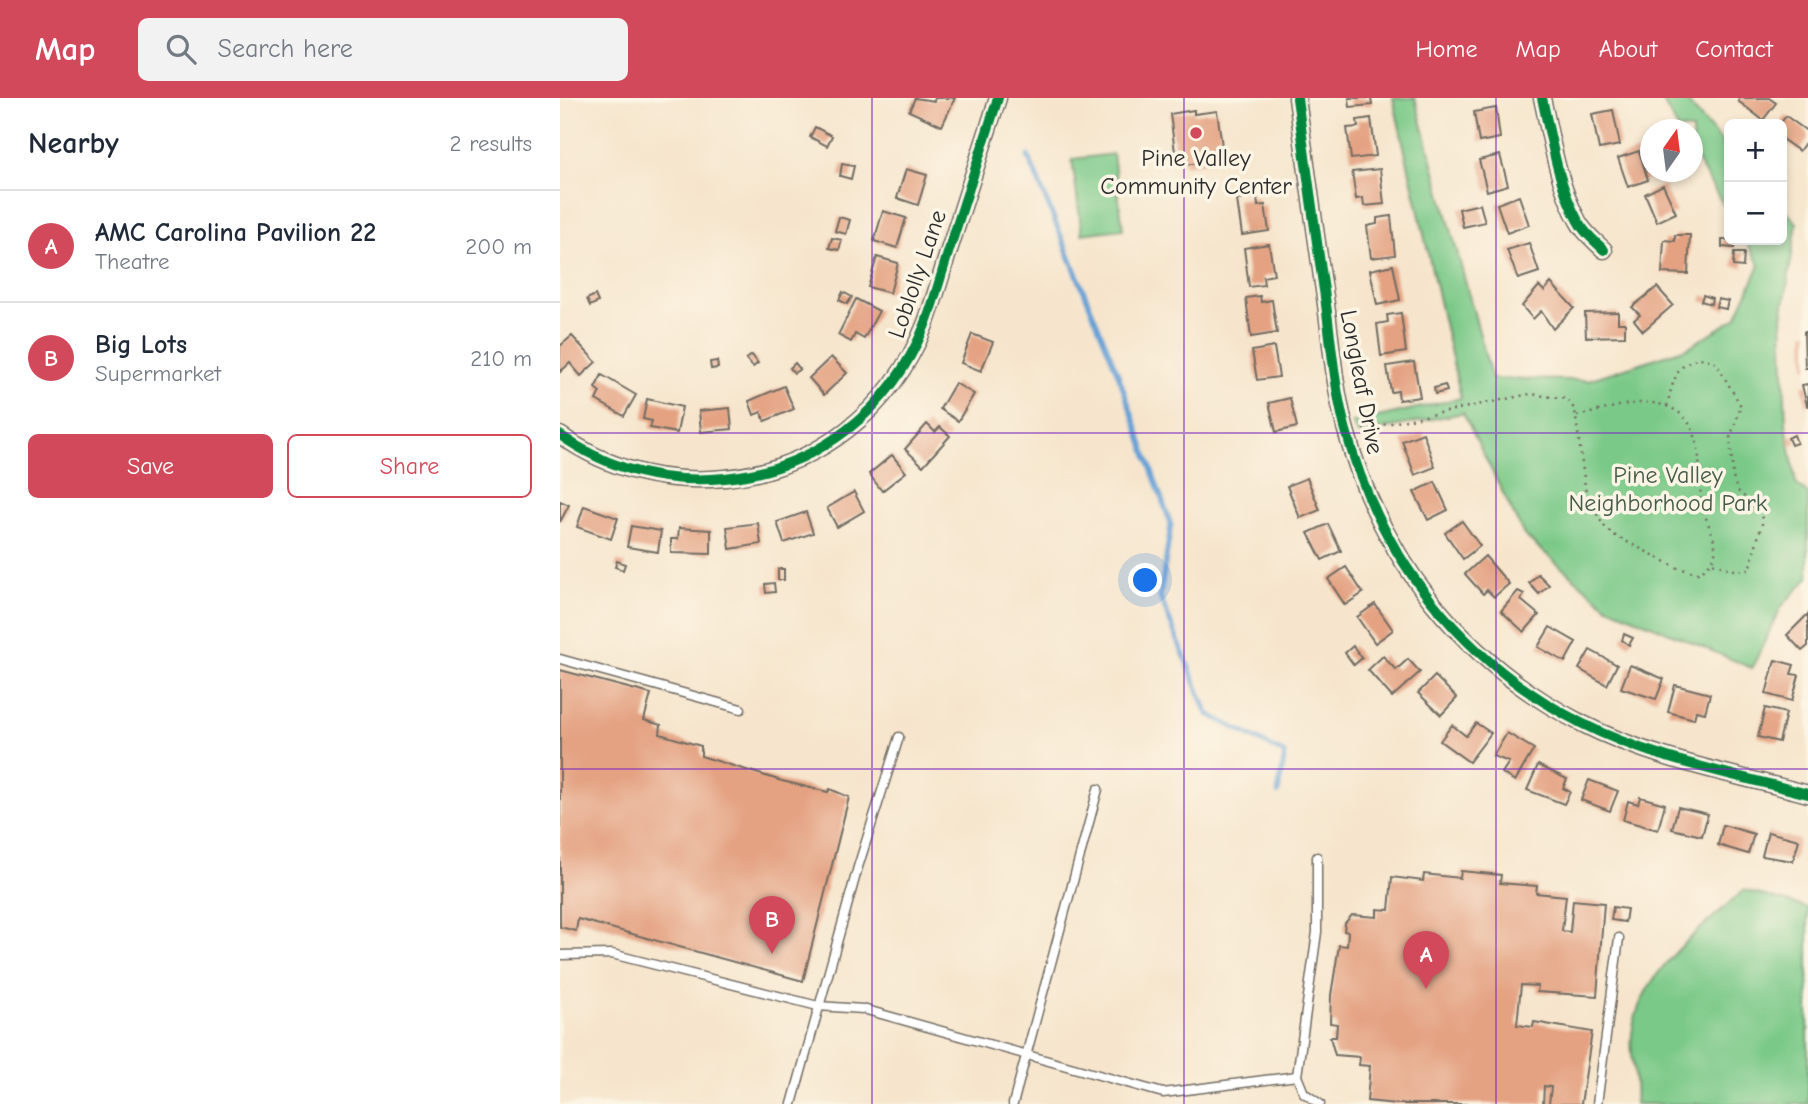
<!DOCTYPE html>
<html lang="en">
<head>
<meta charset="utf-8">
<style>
	body { margin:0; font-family:"Comic Neue",sans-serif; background:#f2f2f3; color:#1f2937 }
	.controls { position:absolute; right:21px; top:21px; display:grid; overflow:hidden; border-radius:10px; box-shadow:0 4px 10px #0003 }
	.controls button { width:63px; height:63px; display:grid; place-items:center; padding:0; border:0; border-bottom:2px solid #e0e1e3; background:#fff; color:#1f2937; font:35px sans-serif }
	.compass { position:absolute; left:1080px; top:21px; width:63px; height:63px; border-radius:50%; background:#fff; box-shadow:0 4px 10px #0003; rotate:14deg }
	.you { position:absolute; left:586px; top:483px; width:24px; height:24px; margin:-18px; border:5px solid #fff; border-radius:50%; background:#1a73e8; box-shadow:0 0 0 10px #1a73e833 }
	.badge { display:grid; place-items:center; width:46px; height:46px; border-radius:50%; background:#d1495b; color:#fff; font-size:23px; font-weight:700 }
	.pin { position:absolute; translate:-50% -58px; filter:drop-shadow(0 2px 4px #0008) }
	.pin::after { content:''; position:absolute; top:37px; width:24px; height:21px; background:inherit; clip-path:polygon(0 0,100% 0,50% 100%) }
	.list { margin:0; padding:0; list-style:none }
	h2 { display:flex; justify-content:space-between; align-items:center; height:91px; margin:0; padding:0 28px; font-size:30px }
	h2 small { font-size:23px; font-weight:400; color:#747a83 }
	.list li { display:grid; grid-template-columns:46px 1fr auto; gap:21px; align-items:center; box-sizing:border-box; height:112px; padding:0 28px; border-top:2px solid #e0e1e3 }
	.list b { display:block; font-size:26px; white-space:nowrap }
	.list p { margin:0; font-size:23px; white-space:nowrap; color:#747a83 }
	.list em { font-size:23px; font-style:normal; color:#747a83 }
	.actions { display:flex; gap:14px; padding:21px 28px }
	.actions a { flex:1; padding:16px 0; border:2px solid #d1495b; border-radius:10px; text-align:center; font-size:24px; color:#d1495b }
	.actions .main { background:#d1495b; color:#fff }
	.icon { flex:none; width:38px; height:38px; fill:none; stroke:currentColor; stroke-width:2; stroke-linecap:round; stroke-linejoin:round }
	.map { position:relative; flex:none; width:1248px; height:1006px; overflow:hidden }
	header { display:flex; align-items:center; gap:42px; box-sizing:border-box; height:98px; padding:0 35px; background:#d1495b; color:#fff }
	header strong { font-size:33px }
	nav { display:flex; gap:38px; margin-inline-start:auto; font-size:24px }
	.search { width:490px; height:63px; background:#f2f2f3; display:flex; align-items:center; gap:18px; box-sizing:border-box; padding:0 24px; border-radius:10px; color:#747a83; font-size:26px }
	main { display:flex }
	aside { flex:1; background:#fff }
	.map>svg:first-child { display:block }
	.green { fill:#7ac988; stroke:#527a5a; stroke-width:2 }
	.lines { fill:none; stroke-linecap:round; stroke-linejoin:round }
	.stream { stroke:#65a0d5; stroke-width:5 }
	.building { fill:#e4a282 }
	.service-casing { stroke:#726c63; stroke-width:11 }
	.minor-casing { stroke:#726c63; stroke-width:19 }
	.path { stroke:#726c63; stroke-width:2.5; stroke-dasharray:2 5; stroke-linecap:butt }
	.service { stroke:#fff; stroke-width:8 }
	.minor { stroke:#fff; stroke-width:16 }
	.cycleway-casing { stroke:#fcf5e5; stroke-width:15 }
	.cycleway { stroke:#00873e; stroke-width:10 }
	.grid { fill:none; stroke:#7b2cbf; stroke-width:2; stroke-opacity:0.55 }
	.poi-dot { fill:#d1495b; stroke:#fcf5e5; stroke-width:2.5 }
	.labels { text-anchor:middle; stroke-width:7; stroke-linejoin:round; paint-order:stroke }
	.poi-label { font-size:24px; fill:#2b2b2b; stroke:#fcf5e5 }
	.street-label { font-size:24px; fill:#2b2b2b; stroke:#fcf5e5 }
	.park-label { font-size:24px; fill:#435a47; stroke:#fcf5e5 }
</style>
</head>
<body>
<header>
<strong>Map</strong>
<div class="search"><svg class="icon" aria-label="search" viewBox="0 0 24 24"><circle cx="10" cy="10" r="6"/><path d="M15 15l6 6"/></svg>Search here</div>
<nav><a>Home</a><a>Map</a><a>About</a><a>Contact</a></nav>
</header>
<main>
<aside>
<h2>Nearby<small>2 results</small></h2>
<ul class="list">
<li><span class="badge">A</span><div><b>AMC Carolina Pavilion 22</b><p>Theatre</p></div><em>200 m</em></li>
<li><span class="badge">B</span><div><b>Big Lots</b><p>Supermarket</p></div><em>210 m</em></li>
</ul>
<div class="actions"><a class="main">Save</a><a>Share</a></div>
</aside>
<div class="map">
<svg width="1248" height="1006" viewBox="0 0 1248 1006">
	<rect width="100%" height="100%" fill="#fcf5e5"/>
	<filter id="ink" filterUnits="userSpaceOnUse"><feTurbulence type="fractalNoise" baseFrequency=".0143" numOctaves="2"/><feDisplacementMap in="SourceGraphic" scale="14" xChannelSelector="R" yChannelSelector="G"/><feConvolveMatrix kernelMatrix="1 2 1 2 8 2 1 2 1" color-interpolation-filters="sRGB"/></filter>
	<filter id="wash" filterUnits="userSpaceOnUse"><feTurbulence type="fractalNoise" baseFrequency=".00686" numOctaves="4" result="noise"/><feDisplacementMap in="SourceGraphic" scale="28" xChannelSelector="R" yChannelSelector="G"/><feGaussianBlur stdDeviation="1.57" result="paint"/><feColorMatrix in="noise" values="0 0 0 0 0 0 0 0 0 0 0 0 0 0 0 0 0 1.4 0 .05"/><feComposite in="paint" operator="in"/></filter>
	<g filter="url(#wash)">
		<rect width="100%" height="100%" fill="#f6e5cc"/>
		<g class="green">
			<polygon points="833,0 855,0 932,281 1028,282 1127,250 1176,220 1200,167 1185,142 1222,142 1222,109 1237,125 1222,220 1226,326 1236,386 1248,396 1248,480 1221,509 1192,570 1048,509 964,437 903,315 797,336 792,325 901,300"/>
			<polygon points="1101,0 1124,0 1169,52 1169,116 1133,56 1132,32 1118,31"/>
			<polygon points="553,56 563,131 522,136 512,61"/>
			<path d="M1184,792L1248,810V1006H1075C1078,982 1069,959 1072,936C1079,874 1142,831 1184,792Z"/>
		</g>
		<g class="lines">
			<polyline class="stream" points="468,58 558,276 611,427 600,499 648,616 725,656 718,695"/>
		</g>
		<g id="blocks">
			<g class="building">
				<polygon points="355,0 374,3 375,0 395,0 382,28 349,13"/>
				<polygon points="789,0 811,0 812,7 790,9"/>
				<polygon points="1180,0 1209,0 1216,5 1203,22 1178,3"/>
				<polygon points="936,10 940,40 919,44 914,14"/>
				<polygon points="634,12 634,16 657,13 664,62 624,67 622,53 615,54 610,16"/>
				<polygon points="1053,12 1060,47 1039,51 1032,16"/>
				<polygon points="1226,18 1248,34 1248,41 1239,53 1222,41 1220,26"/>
				<polygon points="811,20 816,58 791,61 787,30 798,29 797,22"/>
				<polygon points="255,29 272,38 267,48 250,39"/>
				<polygon points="1079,53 1088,82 1068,89 1058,60"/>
				<polygon points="940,57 948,87 927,93 919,62"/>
				<polygon points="282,66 294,68 291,81 280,78"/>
				<polygon points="346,71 367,77 358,107 337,100"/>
				<polygon points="820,71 824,106 804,108 803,100 796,101 792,74"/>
				<polygon points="1103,87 1116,115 1097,124 1085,96"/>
				<polygon points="959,98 969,127 947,135 937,106"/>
				<polygon points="697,99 698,108 705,107 709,133 682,137 677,102"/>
				<polygon points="920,106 925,124 903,129 899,111"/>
				<polygon points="323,113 346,120 337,150 314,143"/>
				<polygon points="831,118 835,157 811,160 807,128 817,126 817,120"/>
				<polygon points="279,119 290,122 286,136 275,133"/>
				<polygon points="1115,137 1130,137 1128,176 1102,175 1104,142 1115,143"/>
				<polygon points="272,140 282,142 279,152 269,150"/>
				<polygon points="1162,142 1175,142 1174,150 1162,149"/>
				<polygon points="969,145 979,174 958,181 947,152"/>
				<polygon points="709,146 714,177 703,179 704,187 689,189 684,150"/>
				<polygon points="1174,155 1184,155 1183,169 1173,168"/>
				<polygon points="317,159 338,165 330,195 308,189"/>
				<polygon points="833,167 840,202 817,207 810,172"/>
				<polygon points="991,185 1014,210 993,231 981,213 973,221 962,208 979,188 984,193"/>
				<polygon points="1097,189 1113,207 1083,233 1074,222 1080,217 1072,209"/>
				<polygon points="283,194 292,199 287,206 279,202"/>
				<polygon points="35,197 38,204 30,208 27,201"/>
				<polygon points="1143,197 1152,200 1151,206 1141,203"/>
				<polygon points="700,198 701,204 712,202 717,235 691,239 686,200"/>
				<polygon points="296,201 319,213 304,241 295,236 291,244 278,237"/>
				<polygon points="1158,201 1168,203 1166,211 1156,209"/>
				<polygon points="1058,214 1058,225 1065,225 1065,238 1026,239 1025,215"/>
				<polygon points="841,215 846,254 821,258 817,226 828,224 827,217"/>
				<polygon points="1244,234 1248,234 1248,270 1245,270"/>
				<polygon points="412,236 433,244 421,273 401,265"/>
				<polygon points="12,238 36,264 21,278 10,265 0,274 0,248"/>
				<polygon points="714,249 719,279 697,282 692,253"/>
				<polygon points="192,257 198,265 193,269 186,261"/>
				<polygon points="271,259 287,275 264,297 249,280"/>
				<polygon points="157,263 158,270 151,271 150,264"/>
				<polygon points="854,264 860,299 839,302 838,293 831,294 827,268"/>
				<polygon points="235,265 240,271 234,275 230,270"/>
				<polygon points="42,277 76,297 64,318 36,302 40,294 35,290"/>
				<polygon points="395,285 414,296 398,323 380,311"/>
				<polygon points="1248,286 1248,308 1247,308 1242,287"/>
				<polygon points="885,287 887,293 875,296 874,290"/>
				<polygon points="224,288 234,311 205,323 201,314 194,317 189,303"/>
				<polygon points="730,300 737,329 716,334 709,305"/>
				<polygon points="87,301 122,309 117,335 90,330 92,323 83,321"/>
				<polygon points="170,310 172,331 141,334 139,313"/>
				<polygon points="367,326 375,334 380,329 390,338 363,368 345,351"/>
				<polygon points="863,335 875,369 855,377 842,343"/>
				<polygon points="1234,337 1237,345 1231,347 1228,340"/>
				<polygon points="332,357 346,374 322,393 309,376"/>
				<polygon points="747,380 760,412 740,420 727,388"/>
				<polygon points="875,384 888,412 868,422 854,394"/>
				<polygon points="294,394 304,413 277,429 267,410"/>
				<polygon points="0,403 9,407 0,424"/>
				<polygon points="24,408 58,420 51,441 17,429"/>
				<polygon points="246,414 253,435 224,445 217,424"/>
				<polygon points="902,423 920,448 903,461 885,435"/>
				<polygon points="198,425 201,446 170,451 167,429"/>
				<polygon points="768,426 781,453 762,462 748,435"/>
				<polygon points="71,428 101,433 98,454 67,449"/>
				<polygon points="119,430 151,432 151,456 111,455 111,441 118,441"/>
				<polygon points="925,458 949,486 934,499 927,492 923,496 905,476"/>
				<polygon points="57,463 65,466 63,472 55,469"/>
				<polygon points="786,469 803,495 785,507 768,481"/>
				<rect x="218" y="471" width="6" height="11"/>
				<polygon points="978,476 989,487 979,496 969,485"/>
				<polygon points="214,485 215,494 206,495 205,486"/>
				<polygon points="958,493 964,496 961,502 979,517 964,534 941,513"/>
				<polygon points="815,506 833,532 815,545 797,519"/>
				<polygon points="1248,516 1248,548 1242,553 1227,537"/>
				<polygon points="990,529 1016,544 1005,564 978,549"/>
				<polygon points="1064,536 1073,540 1069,547 1062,542"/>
				<polygon points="793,548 802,560 794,567 785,555"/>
				<polygon points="1030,552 1057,567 1047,587 1019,571"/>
				<polygon points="823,558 836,572 848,561 860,574 832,599 808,572"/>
				<polygon points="1215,562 1234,567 1231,576 1239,577 1232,603 1206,596"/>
				<polygon points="1070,567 1104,581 1096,601 1061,590"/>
				<polygon points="0,572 91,596 84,622 101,627 100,636 141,648 141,658 222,683 268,694 270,691 289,699 243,883 18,821 16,833 0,829"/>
				<polygon points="875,578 897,600 881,617 858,595"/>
				<polygon points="1115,587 1150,596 1145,615 1136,613 1134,621 1108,614"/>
				<polygon points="1205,610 1226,615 1219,644 1198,639"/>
				<polygon points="916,625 931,635 909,664 880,643 892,627 906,638"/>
				<polygon points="947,635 974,651 955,683 942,675 949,664 933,658"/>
				<polygon points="978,667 1007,681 1003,690 1010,694 1004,706 967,692"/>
				<polygon points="1029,682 1058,693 1050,713 1021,702"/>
				<polygon points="1080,699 1105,706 1098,732 1063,722 1068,703 1078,706"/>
				<polygon points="1118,709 1148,716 1142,738 1112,731"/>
				<polygon points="1163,727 1194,736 1188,756 1158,747"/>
				<polygon points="1208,734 1239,742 1233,763 1202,758"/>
				<polygon points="901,773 941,777 940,785 977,788 976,795 1006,798 1002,833 1010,834 1013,802 1044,805 1037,898 977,894 978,888 961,887 957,927 973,929 974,924 1032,934 1021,1006 989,1006 991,989 984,988 983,1006 837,1006 807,1003 810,968 799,967 800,959 775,957 770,939 776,939 777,926 770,925 771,897 779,847 787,848 788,834 784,833 785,825 792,817 817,819 817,811 829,812 832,779 863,783 864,776 900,780"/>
				<polygon points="1053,809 1067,811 1065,824 1051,822"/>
			</g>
		</g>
	</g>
	<g filter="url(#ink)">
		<use href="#blocks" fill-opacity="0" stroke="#726c63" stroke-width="2"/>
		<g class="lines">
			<g class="service-casing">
				<g id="service">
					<polyline points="0,561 181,611"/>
					<polyline points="757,759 757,834 737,978 744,995 760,1006"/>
					<polyline points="0,857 52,856 258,908 303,911 603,995 737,978"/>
					<polyline points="232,1006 298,769 339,639"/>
					<polyline points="453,1006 538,691"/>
					<polyline points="1037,1006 1059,840"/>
				</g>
			</g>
			<g class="minor-casing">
				<g id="minor">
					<path d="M737,0C746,66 755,133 765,199C771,242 774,287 785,329C819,459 902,564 1021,625C1091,661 1173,676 1248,696"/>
					<path d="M982,0C991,40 998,87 1018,123C1024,135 1035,143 1044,152"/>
					<path d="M0,337C49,372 106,386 165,380C257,371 331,312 365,227C375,201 382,173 391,146C406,98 422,49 438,0"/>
				</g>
			</g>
			<g class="path">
				<path d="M1107,308C1113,284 1116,262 1144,260L1156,265L1181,308L1170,340L1173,379L1177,392L1196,409L1203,422L1189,472L1178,473L1152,465"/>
				<path d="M803,331L970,296L1007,301L1015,312L1026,396L1043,427L1052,436L1118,470L1138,475C1146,470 1153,465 1155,455C1157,440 1145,422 1142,408C1136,374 1149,323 1106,308C1077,298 1044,314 1015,318"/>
			</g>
			<use href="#service" class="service"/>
			<use href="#minor" class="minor"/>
			<g class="cycleway-casing">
				<g id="cycleway">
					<path d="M737,0C746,66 755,133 765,199C771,242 774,287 785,329C819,459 902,564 1021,625C1091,661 1173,676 1248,696"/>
					<path d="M982,0C991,40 998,87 1018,123C1024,135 1035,143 1044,152"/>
					<path d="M0,337C49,372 106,386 165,380C257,371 331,312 365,227C375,201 382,173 391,146C406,98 422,49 438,0"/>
				</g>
			</g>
			<use href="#cycleway" class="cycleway"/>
		</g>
	</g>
	<path class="grid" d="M312,0V1006M624,0V1006M936,0V1006M0,335H1248M0,671H1248"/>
	<circle class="poi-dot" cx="636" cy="35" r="7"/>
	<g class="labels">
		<g class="poi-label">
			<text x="636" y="68">Pine Valley<tspan x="636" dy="28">Community Center</tspan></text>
		</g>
		<g class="street-label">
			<text transform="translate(357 176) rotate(-71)" y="8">Loblolly Lane</text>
			<text transform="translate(802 284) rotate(79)" y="8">Longleaf Drive</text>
		</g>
		<g class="park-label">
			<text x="1108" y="385">Pine Valley<tspan x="1108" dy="28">Neighborhood Park</tspan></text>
		</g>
	</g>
</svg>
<div class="controls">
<button>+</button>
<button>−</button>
</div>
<svg class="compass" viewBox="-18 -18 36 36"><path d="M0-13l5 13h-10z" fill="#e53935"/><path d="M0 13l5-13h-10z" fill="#747a83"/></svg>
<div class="you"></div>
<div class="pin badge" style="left:866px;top:891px">A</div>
<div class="pin badge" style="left:212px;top:856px">B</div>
</div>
</main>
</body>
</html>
